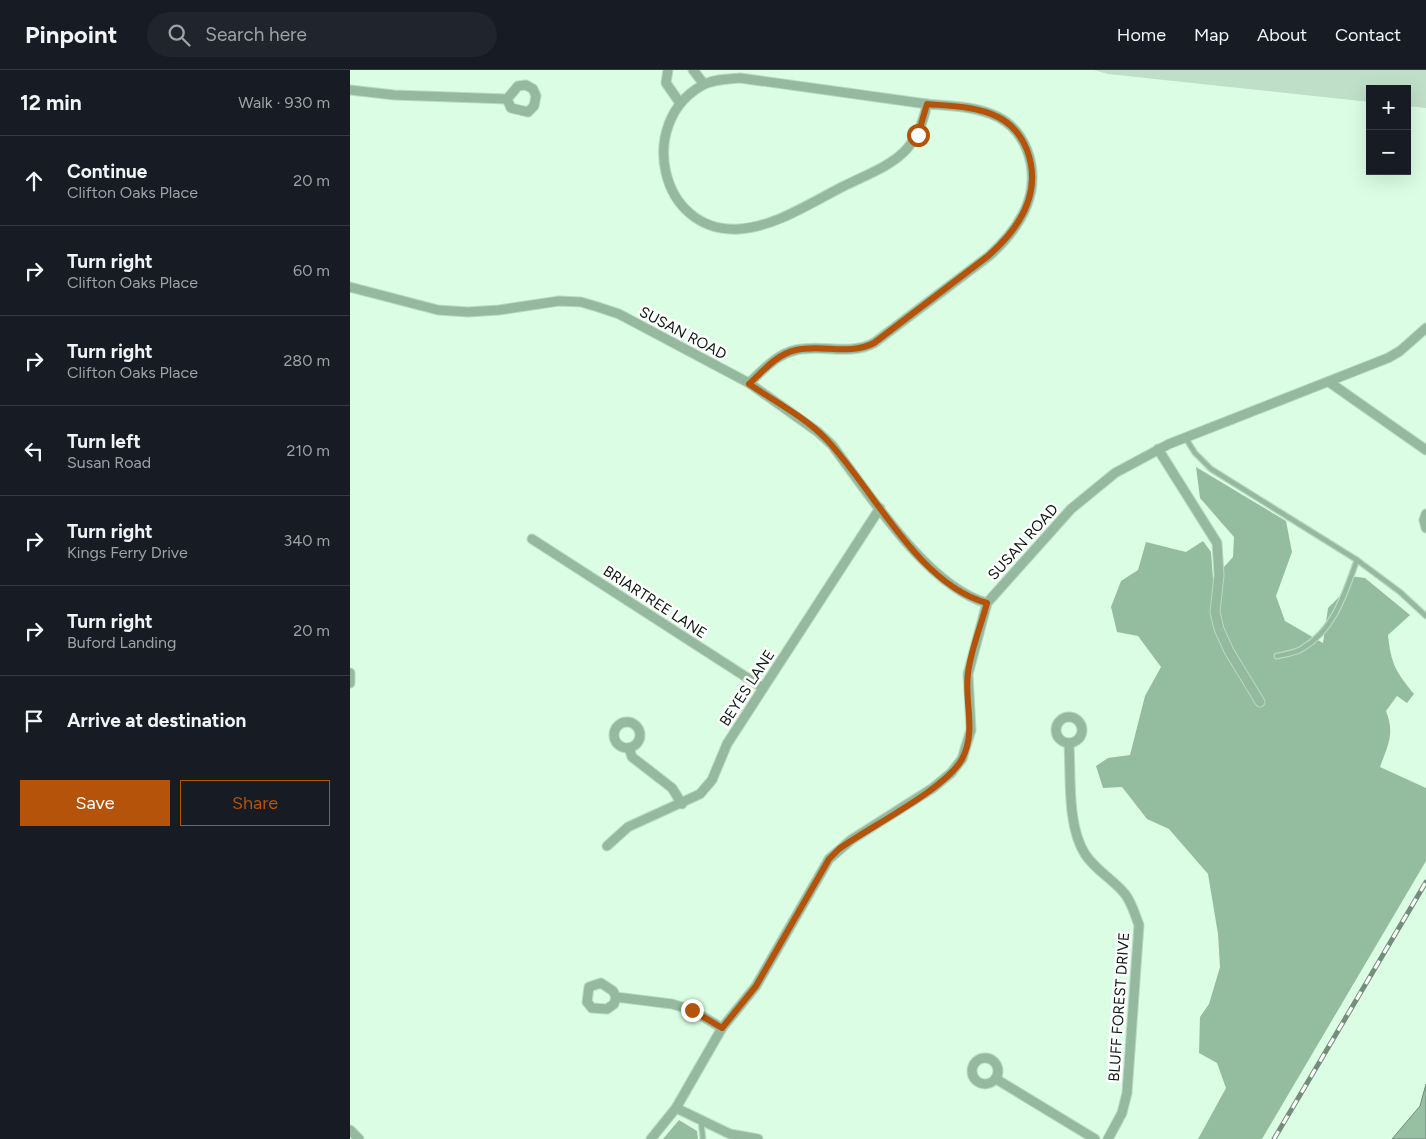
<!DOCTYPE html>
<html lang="en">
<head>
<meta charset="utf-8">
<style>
	body { margin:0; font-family:Figtree,sans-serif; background:#20242c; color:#f1f3f6 }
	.controls { position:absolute; right:15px; top:15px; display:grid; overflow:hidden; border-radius:0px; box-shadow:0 5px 20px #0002 }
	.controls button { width:45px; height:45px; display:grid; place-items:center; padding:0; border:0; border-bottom:1px solid #363941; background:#171b24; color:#f1f3f6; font:25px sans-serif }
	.stop { position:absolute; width:15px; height:15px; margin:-11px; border:4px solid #b45309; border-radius:50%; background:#fff }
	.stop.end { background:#b45309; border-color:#fff; box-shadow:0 1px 5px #0008 }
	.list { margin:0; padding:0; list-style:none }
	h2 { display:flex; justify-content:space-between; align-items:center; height:65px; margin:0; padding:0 20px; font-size:21px }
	h2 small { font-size:16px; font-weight:400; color:#9ea1a6 }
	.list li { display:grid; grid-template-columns:32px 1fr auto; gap:15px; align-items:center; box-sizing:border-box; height:90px; padding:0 20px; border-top:1px solid #363941 }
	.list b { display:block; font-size:19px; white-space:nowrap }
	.list p { margin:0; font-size:16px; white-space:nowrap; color:#9ea1a6 }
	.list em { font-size:16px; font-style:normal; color:#9ea1a6 }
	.actions { display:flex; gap:10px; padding:15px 20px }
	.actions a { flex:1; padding:11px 0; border:1px solid #b45309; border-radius:0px; text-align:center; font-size:18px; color:#b45309 }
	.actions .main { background:#b45309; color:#fff }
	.icon { flex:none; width:28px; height:28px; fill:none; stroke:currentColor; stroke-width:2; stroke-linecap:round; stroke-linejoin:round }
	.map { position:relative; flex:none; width:1076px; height:1069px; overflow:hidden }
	header { display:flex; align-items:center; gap:30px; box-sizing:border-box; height:70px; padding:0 25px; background:#171b24; border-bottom:1px solid #363941 }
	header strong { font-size:24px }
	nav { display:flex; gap:28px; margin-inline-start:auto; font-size:18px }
	.search { width:350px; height:45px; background:#20242c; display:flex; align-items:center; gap:12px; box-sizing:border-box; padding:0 18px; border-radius:28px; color:#9ea1a6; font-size:19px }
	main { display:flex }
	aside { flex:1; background:#171b24 }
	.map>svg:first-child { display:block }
	.green { fill:#c0dfc8 }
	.forest { fill:#94bda0 }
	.water { fill:#97c0a3; stroke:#6d8d77 }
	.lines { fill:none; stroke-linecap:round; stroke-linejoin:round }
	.service-casing { stroke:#bad8c2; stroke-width:7 }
	.minor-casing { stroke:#bad8c2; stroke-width:11 }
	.service { stroke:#94b99e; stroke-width:4.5 }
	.minor { stroke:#94b99e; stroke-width:9 }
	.rail-casing { stroke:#758d7c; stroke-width:5 }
	.rail { stroke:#fff; stroke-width:3; stroke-dasharray:9; stroke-linecap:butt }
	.route { stroke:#b45309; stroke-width:6 }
	.labels { text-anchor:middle; stroke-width:5; stroke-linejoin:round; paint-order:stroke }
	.street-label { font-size:15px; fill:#0b170f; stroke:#fff }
</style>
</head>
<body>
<header>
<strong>Pinpoint</strong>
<div class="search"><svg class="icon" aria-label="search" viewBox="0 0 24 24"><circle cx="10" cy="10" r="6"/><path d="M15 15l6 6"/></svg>Search here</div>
<nav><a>Home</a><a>Map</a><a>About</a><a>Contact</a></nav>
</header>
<main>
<aside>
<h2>12 min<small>Walk · 930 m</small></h2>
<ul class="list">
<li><svg class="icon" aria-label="ahead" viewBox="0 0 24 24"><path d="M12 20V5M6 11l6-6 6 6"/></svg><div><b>Continue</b><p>Clifton Oaks Place</p></div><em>20 m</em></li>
<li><svg class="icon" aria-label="right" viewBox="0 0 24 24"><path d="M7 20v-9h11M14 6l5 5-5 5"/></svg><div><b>Turn right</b><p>Clifton Oaks Place</p></div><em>60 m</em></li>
<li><svg class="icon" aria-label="right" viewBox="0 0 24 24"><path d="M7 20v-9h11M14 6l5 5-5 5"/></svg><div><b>Turn right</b><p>Clifton Oaks Place</p></div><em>280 m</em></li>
<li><svg class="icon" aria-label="left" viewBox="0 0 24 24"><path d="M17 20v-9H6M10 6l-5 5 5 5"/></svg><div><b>Turn left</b><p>Susan Road</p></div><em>210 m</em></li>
<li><svg class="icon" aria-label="right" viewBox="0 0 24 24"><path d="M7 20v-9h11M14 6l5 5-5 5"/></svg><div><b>Turn right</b><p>Kings Ferry Drive</p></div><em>340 m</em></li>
<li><svg class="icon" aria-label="right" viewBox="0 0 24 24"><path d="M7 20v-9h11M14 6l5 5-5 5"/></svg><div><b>Turn right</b><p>Buford Landing</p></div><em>20 m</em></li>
<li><svg class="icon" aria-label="arrive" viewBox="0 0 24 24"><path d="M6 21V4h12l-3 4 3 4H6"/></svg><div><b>Arrive at destination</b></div></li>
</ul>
<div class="actions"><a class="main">Save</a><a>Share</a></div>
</aside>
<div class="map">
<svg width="1076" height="1069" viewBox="0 0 1076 1069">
	<rect width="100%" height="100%" fill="#dbfde4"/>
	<polygon class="green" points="744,0 1076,0 1076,38 1057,36 1057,19 1020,19 1020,32 758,4"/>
	<g class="forest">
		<path d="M846,397L936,451L942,482L926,526L935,551L973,573L978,538L992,524L1000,506L1015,508L1060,545L1038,565C1041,594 1046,602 1064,624L1057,633L1047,626L1036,641C1045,664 1038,675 1030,697L1076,718V791L912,1069H848L876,1018L867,993L849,983L850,947L859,934L870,897L868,864L858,804L819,759L797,749L772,717L753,718L746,696L758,688L780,685L795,626L811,597L788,566L767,562L761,537L771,511L788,500L796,472L836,482L853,471L861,482L863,509L883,487L884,467L850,428Z"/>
		<polygon points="329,1050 347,1061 348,1069 313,1069"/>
	</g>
	<polygon class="water" points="1076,1014 1076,1069 1042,1069 1070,1036"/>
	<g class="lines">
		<g class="service-casing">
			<g id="service">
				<path d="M835,367L845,383L861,399L1007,490C995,522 985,559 953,578C946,583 936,584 927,586"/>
				<polyline points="1007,490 1050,522 1076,546"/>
				<polyline points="351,1051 353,1069"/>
			</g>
		</g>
		<g class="minor-casing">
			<g id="minor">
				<polyline points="318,0 316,13 330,33"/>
				<polyline points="343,0 354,14"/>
				<path d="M390,8L577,34C566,88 539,94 494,116C462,132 425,157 389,159C309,164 286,51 353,15C363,9 378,9 390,8Z"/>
				<polygon points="176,15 183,19 186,26 184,36 178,42 161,38 157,29 168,16"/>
				<polyline points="0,20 44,25 157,29"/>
				<path d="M0,217L88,240L118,242L149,240L209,231L231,232L248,237L269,244L399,313L468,362L482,375C519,424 578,517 637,533"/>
				<polyline points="979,312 1076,380"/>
				<path d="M399,313C413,300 427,284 446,280C472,274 499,286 524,273L639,186C670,158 693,123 677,80C671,65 662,54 648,47C626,36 600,36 577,34"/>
				<polyline points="808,379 867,473 869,505 865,542 869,559 879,581 910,632"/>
				<polyline points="1076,444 1074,450 1076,458"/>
				<polyline points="182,469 413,618"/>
				<polyline points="0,603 0,613"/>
				<circle cx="719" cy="660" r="13"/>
				<circle cx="277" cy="665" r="13"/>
				<path d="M719,675C721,707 717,756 735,784C745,800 763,809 775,824C782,833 785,845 789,855L777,1023L772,1043L758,1069"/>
				<polyline points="279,678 282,687 322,718 332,734"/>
				<polyline points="257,776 278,757 350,724 362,710 377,674 530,438"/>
				<polyline points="266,927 264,934 257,939 242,938 237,932 239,917 251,913 263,921 266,927 322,934 342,940 372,958"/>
				<circle cx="635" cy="1001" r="13"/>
				<polyline points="646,1009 745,1069"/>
				<polyline points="326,1038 380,1064 408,1069"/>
				<polyline points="0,1060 9,1069"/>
				<polyline points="301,1069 326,1038 372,958 406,916 479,789 501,770 583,718 601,703 612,689 621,660 618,604 637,533 721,439 765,403 819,374 1038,288 1050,281 1076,258"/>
			</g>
		</g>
		<use href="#service" class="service"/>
		<use href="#minor" class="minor"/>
		<g class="rail-casing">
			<polyline id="rail" points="924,1069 1076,812"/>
		</g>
		<use href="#rail" class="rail"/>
	</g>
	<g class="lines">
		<path class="route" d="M342,940L372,958L406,916L479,789L489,779C519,757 596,719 612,689C627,661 614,632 618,603C621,579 631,556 637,533C567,514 524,419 476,369C455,347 424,331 399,314C413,301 427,284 446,280C472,274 499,286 524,273L638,186C670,158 693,123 677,80C671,65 662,54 648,47C626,36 600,36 577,34L568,65"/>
	</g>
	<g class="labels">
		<g class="street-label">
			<text transform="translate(333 263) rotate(28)" y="5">SUSAN ROAD</text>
			<text transform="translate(673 472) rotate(-48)" y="5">SUSAN ROAD</text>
			<text transform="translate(305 532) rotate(33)" y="5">BRIARTREE LANE</text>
			<text transform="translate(397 618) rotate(-57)" y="5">BEYES LANE</text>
			<text transform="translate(769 937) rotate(-86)" y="5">BLUFF FOREST DRIVE</text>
		</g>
	</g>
</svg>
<div class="controls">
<button>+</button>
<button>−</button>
</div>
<div class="stop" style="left:568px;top:65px"></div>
<div class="stop end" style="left:342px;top:940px"></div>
</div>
</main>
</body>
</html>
